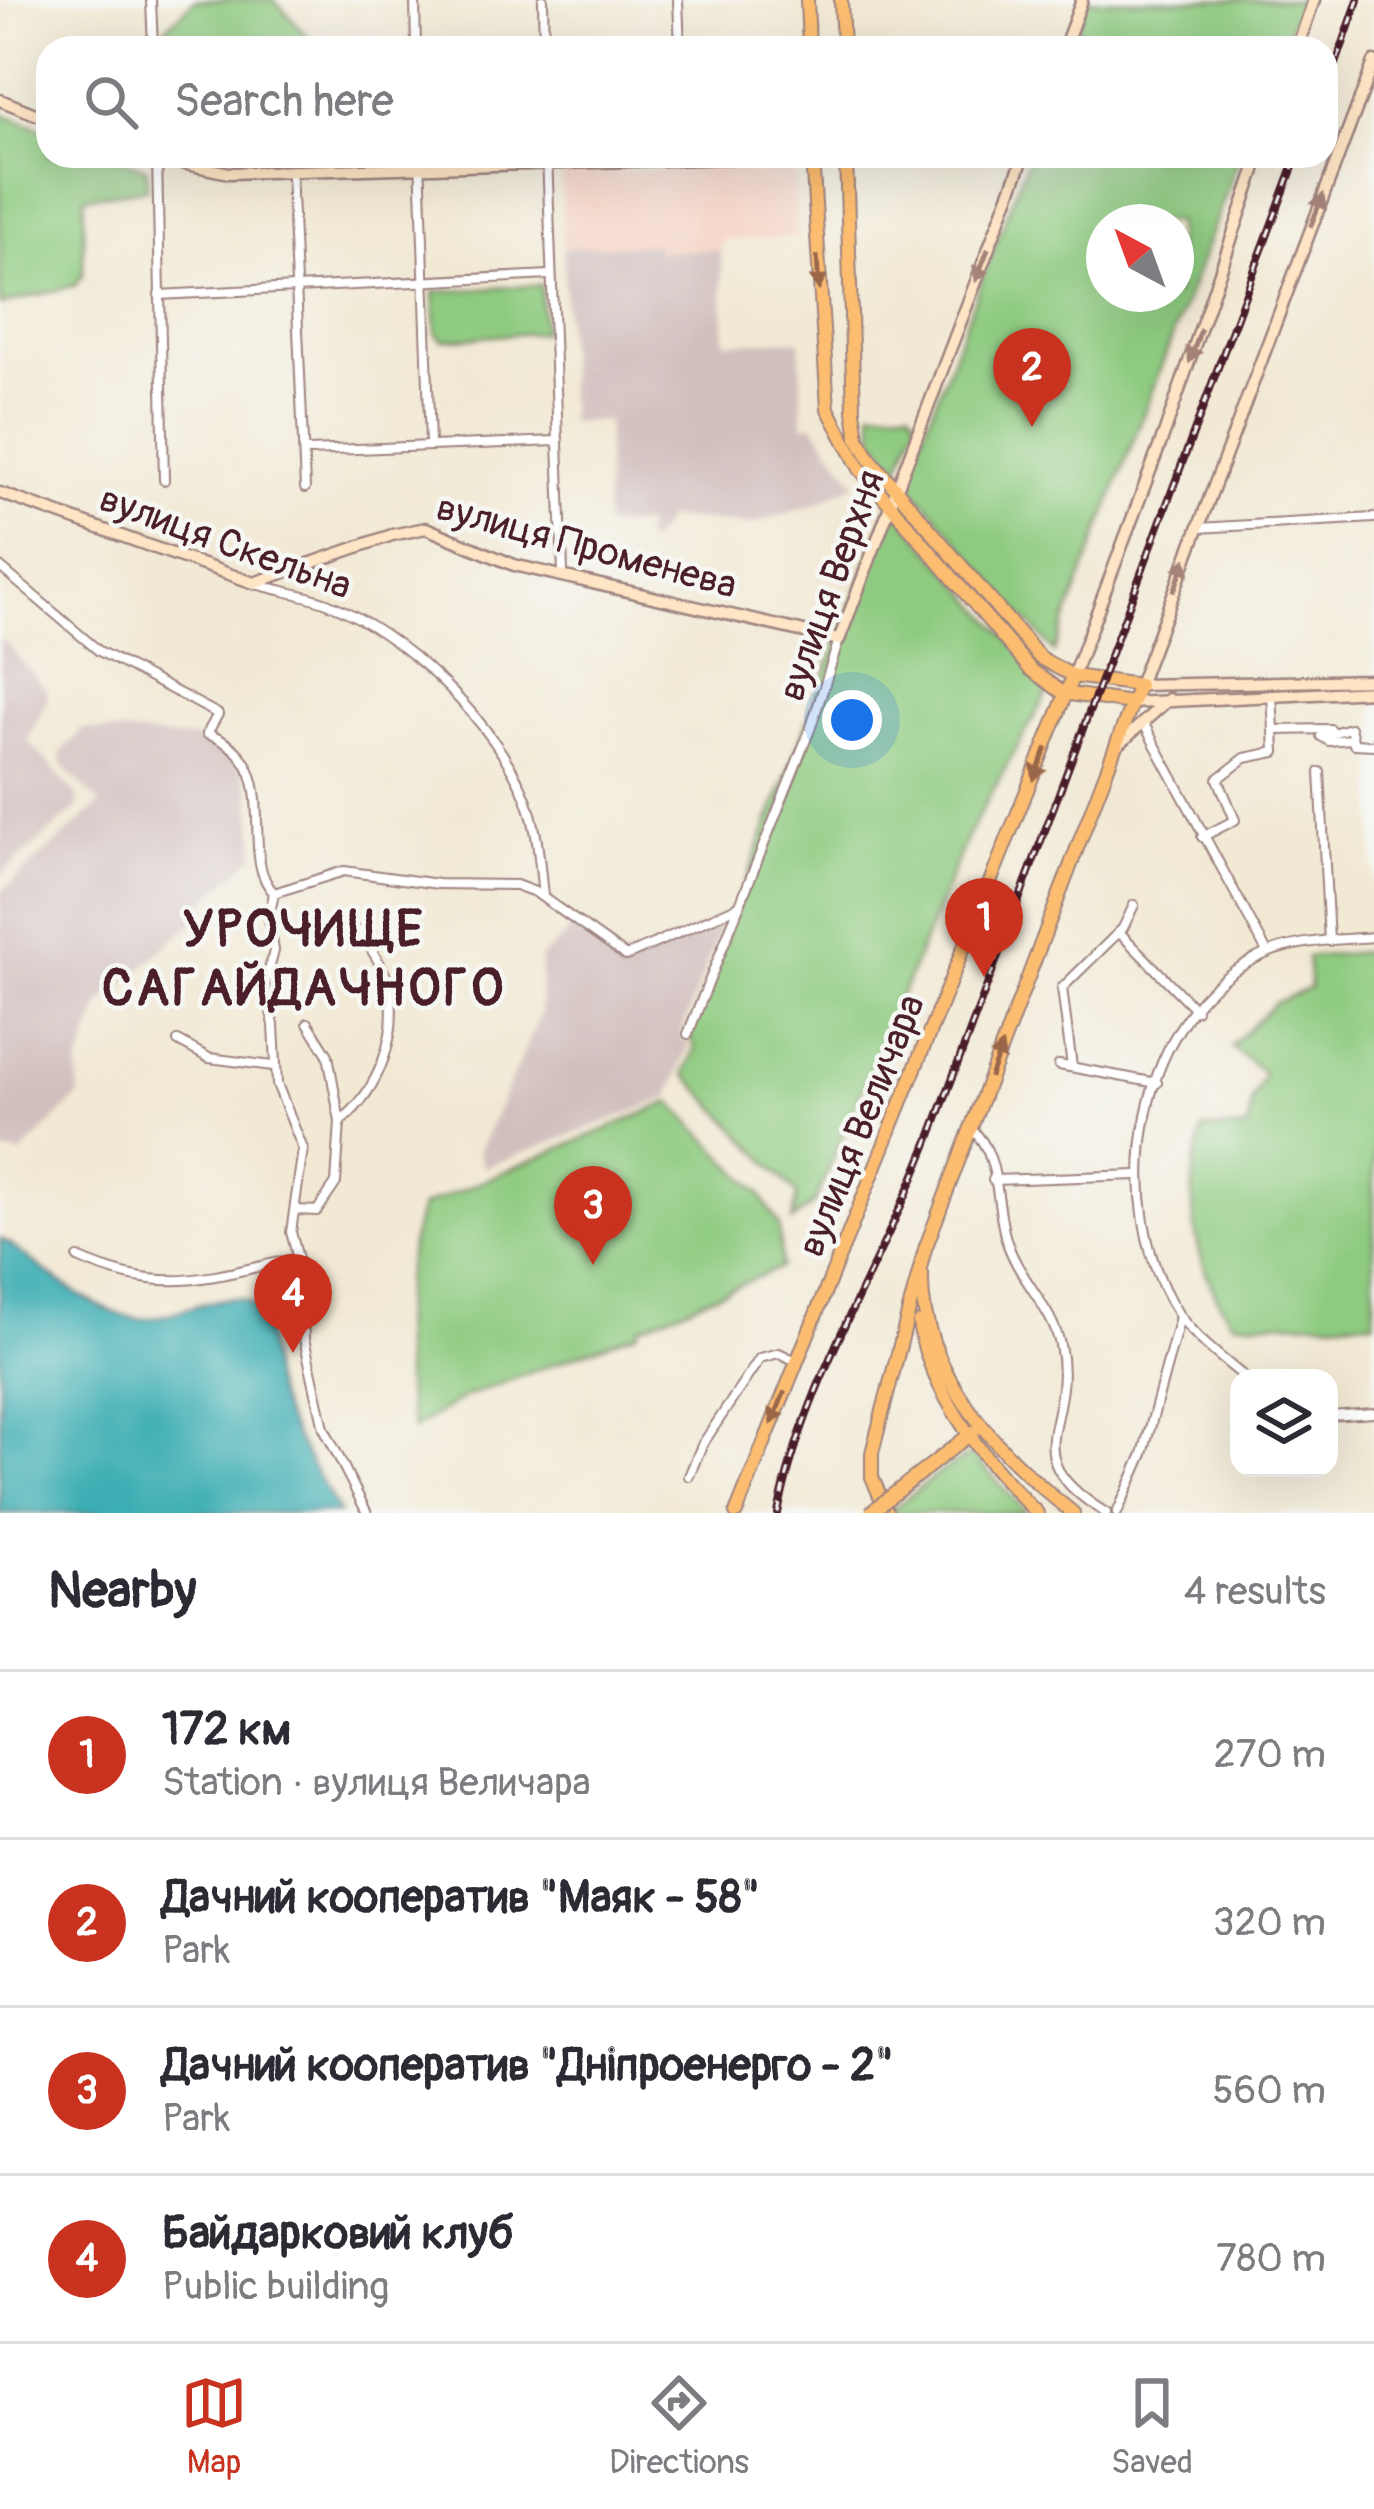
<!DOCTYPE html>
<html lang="en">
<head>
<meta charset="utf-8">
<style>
	body { margin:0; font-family:Pangolin,sans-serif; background:#f7f7f7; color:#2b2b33 }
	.controls { position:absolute; right:36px; bottom:36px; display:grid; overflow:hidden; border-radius:24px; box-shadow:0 12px 48px #0002 }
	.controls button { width:108px; height:108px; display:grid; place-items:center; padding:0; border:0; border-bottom:3px solid #e1e1e2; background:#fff; color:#2b2b33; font:60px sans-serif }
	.compass { position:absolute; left:1086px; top:204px; width:108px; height:108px; border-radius:50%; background:#fff; box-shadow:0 12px 48px #0002; rotate:319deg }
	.you { position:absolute; left:852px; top:720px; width:42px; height:42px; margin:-30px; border:9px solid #fff; border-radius:50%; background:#1a73e8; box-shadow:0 0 0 18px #1a73e833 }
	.badge { display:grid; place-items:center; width:78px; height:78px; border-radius:50%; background:#c8321e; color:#fff; font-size:39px; font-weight:700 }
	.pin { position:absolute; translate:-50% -99px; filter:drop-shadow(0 3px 6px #0008) }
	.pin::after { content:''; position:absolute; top:63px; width:42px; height:36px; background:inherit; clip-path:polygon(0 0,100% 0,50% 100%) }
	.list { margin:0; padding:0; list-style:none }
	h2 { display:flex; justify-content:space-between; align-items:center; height:156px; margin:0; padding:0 48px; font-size:51px }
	h2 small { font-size:39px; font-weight:400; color:#7c7c81 }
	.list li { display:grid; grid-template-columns:78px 1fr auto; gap:36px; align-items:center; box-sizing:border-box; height:168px; padding:0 48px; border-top:3px solid #e1e1e2 }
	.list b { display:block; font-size:45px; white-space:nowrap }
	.list p { margin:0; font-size:39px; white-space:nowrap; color:#7c7c81 }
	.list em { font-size:39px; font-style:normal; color:#7c7c81 }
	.icon { flex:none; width:66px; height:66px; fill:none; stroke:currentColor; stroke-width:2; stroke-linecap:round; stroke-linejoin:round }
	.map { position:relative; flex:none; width:1374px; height:1513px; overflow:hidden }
	.search { position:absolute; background:#fff; box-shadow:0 12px 48px #0002; left:36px; right:36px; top:36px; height:132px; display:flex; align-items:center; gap:30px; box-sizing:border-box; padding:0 42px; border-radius:36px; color:#7c7c81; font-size:45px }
	.sheet { height:828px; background:#fff }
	nav { display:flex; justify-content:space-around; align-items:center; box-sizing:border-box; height:168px; border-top:3px solid #e1e1e2; background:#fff; font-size:33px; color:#7c7c81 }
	nav a { display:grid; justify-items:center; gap:6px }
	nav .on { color:#c8321e }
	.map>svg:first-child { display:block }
	.built { fill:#f6d2c4 }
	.industrial { fill:#d1bfbe }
	.green { fill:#8ecb80; stroke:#6c7556; stroke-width:3; fill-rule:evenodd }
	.water { fill:#3badb3; stroke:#42666f; stroke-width:3 }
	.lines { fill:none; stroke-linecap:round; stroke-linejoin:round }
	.street-casing { stroke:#9e8480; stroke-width:12 }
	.secondary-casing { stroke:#9e8480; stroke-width:15 }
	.primary-casing { stroke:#9e8480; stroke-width:16 }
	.street { stroke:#fff; stroke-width:8 }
	.secondary { stroke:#fee5c5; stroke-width:10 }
	.primary { stroke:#fcbd6f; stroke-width:12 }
	.rail-casing { stroke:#4a1f2b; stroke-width:8 }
	.rail { stroke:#f6f6f2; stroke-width:3; stroke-dasharray:9; stroke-linecap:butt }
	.primary-bridge-casing { stroke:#9e8480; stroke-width:16; stroke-linecap:butt }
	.primary-bridge { stroke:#fcbd6f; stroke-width:12 }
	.oneway { fill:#a48278 }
	.oneway2 { fill:#9a664a }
	.labels { text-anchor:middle; stroke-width:9; stroke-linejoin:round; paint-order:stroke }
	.street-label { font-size:39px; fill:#4a1f2b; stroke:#f6f6f2 }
	.district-label { font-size:51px; font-weight:bold; letter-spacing:3px; fill:#4a1f2b; stroke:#f6f6f2 }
</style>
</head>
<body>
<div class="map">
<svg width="1374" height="1513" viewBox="0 0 1374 1513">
	<rect width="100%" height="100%" fill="#f6f6f2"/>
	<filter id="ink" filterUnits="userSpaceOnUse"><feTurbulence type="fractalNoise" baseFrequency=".00833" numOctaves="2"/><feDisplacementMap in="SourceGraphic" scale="24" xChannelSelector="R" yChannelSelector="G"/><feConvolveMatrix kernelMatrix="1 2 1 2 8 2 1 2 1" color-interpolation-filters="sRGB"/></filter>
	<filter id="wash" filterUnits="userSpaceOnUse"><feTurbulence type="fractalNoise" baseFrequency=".004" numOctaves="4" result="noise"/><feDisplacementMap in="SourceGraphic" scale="48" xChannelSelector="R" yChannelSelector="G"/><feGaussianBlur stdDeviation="2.7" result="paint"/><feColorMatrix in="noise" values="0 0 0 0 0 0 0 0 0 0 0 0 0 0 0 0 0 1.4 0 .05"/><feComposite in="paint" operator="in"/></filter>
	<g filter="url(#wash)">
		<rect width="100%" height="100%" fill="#f2e9d4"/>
		<polygon class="built" points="794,164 797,237 722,240 721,250 656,252 655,244 563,248 562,174"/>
		<g class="industrial">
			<polygon points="656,244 657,252 721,250 725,342 800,340 803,424 813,424 856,483 819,503 750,525 668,518 651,541 644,541 645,525 605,526 607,421 569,422 563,248"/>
			<polygon points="0,637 46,689 48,698 28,740 77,796 79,806 0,876"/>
			<polygon points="83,729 205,740 222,750 241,769 250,789 256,854 202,904 203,914 102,1002 78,1067 79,1096 21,1154 0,1151 0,893 100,804 62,765 61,753"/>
			<polygon points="724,917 680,1036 689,1045 668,1098 484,1168 478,1152 540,1016 541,957 573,928 608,955 628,960"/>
		</g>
		<g class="green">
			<polygon points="195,0 274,0 319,48 155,48 153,40"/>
			<polygon points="1088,0 1300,0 1281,48 1070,48"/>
			<polygon points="0,113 48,131 48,156 113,156 147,169 146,189 84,197 83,273 76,285 0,305"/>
			<path d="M1029,156H1240L1054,652L906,479ZM1104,222H1176V294H1104Z"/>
			<polygon points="541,285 543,332 442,340 436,333 434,292"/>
			<polygon points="910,409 917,420 899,469 875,438 872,410"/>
			<polygon points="890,504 1051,687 969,833 815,1202 792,1221 797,1194 685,1074 695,1048 688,1034"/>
			<path d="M1374,951V1321L1233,1322C1192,1267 1183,1193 1203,1129H1248L1251,1103L1264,1074L1231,1046L1275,1003L1310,988L1307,957Z"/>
			<path d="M671,1102L760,1194L779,1225L781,1267L639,1327L638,1332L463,1398L413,1429C396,1349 397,1286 421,1207Z"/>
			<polygon points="972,1454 1027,1513 887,1513 940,1472"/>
		</g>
		<path class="water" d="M0,1238C39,1264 87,1310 135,1318C168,1323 227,1285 250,1303C271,1319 267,1358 272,1381C283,1426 318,1472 339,1513H0Z"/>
	</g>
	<g filter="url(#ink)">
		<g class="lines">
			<g class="street-casing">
				<g id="street">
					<polyline points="151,0 153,48"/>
					<polyline points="415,0 416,48"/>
					<polyline points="543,0 544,48"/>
					<polyline points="678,0 680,48"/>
					<polyline points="420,156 430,444"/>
					<polyline points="547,156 563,572"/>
					<polyline points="157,157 164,480"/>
					<polyline points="291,171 305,488"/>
					<polyline points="159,295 550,275"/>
					<polyline points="308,451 557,441"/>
					<polyline points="1198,528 1374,518"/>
					<path d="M0,567L99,651L218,714L207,734C289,762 235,852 274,893L344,871L438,884L516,885L535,892L626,956L739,906"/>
					<path d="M256,584C279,591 304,594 327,603C404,634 487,715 522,789C538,823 539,860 543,896"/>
					<polyline points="1272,695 1274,730 1330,729"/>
					<polyline points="1145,726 1267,952"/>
					<polyline points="1351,739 1329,741 1321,736 1350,728 1354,744 1374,745"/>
					<polyline points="1320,772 1329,941"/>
					<polyline points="1202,837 1235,820 1218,779 1245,758 1275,752 1274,730"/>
					<polyline points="274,893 269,918 274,951 265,985 274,1025 277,1084 303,1149 291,1232 301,1270 304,1339 324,1428 367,1513"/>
					<polyline points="1119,932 1196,1010"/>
					<path d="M308,1023L328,1055L340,1122C379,1090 401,1033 388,982C383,965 369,947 360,931"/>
					<polyline points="688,1034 811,727 839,640"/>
					<polyline points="178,1041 209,1058 273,1066"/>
					<polyline points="1059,1065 1157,1083"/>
					<polyline points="1072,1067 1062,988 1123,928 1134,905"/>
					<path d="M971,1129C1001,1153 995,1204 1006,1239C1017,1277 1052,1307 1060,1345C1077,1426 1009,1454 1106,1513"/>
					<polyline points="993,1180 1137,1175"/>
					<polyline points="296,1210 317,1211 336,1183 340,1122"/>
					<path d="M78,1258C165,1297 208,1277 297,1258"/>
					<path d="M1246,1378C1225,1361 1195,1338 1179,1315C1107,1206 1135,1009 1265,954C1296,940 1340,940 1374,937"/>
					<polyline points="1329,1416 1374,1413"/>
					<polyline points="689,1476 702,1445 760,1358 779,1353 796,1361"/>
					<polyline points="1117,1513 1143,1454 1180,1317"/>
				</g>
			</g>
			<g class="secondary-casing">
				<g id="secondary">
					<polyline points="1064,48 1082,0"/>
					<polyline points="1297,48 1314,0"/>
					<polyline points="1374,62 1139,685 1374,680"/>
					<polyline points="0,100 48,119"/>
					<polyline points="148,156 229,173 802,156"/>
					<polyline points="0,493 254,583 392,535 426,528 514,565 839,640 1024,156"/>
					<polyline points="1073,676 1164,434 1260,156"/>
					<polyline points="1131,703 1374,691"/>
					<polyline points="1116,747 1169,699"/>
				</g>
			</g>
			<g class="primary-casing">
				<g id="primary">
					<polyline points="807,0 809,48"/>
					<polyline points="841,0 843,48"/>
					<polyline points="812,156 828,409 860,469 1030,669 1063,693 1131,703"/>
					<polyline points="846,156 854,411 858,438 870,459 1040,658 1073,676 1139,685 925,1249 872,1453 872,1477 887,1513"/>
					<path d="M922,1274C919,1372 1000,1456 1073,1513"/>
					<path d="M919,1323C930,1394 987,1464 1037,1513"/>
					<polyline points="909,1482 973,1432"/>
					<polyline points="736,1513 1073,676"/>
				</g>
			</g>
			<use href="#street" class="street"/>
			<use href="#secondary" class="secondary"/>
			<use href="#primary" class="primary"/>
			<g class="rail-casing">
				<g id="rail">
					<polyline points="1326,93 1358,0"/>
					<path d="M778,1513C805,1380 882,1263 930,1138L1297,156"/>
				</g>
			</g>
			<use href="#rail" class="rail"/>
			<g class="primary-bridge-casing">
				<polyline id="primary-bridge" points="870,1513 909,1482"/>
			</g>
			<use href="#primary-bridge" class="primary-bridge"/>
		</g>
		<defs><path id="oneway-solid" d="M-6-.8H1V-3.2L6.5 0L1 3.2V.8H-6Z" transform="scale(3)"/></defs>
		<g class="oneway">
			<use href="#oneway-solid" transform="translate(1317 210) rotate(-69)"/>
			<use href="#oneway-solid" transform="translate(982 265) rotate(111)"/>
			<use href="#oneway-solid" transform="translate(1195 346) rotate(109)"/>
			<use href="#oneway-solid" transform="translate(1180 575) rotate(-69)"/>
		</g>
		<g class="oneway2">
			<use href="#oneway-solid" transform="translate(818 273) rotate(87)"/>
			<use href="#oneway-solid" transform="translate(1040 764) rotate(112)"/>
			<use href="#oneway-solid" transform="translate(996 1061) rotate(-69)"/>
			<use href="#oneway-solid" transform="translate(778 1408) rotate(112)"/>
		</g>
	</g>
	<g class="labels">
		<g class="street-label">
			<text transform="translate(226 541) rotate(20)" y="14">вулиця Скельна</text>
			<text transform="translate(587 545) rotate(15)" y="14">вулиця Променева</text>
			<text transform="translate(830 585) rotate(-70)" y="14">вулиця Верхня</text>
			<text transform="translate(860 1125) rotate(-68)" y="14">вулиця Величара</text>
		</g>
		<g class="district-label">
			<text x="304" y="946">УРОЧИЩЕ<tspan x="304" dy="59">САГАЙДАЧНОГО</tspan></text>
		</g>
	</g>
</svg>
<div class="controls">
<button><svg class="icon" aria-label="layers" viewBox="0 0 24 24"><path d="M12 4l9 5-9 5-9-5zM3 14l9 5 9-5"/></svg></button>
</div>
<svg class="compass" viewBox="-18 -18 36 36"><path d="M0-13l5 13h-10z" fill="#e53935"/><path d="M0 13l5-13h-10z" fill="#7c7c81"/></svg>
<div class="you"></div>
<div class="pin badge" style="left:984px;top:977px">1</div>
<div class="pin badge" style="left:1032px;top:427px">2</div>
<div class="pin badge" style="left:593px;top:1265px">3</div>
<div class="pin badge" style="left:293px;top:1353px">4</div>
<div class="search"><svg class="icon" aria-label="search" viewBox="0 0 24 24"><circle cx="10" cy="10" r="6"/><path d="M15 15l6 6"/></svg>Search here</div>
</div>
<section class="sheet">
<h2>Nearby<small>4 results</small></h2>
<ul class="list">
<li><span class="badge">1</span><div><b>172 км</b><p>Station · вулиця Величара</p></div><em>270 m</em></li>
<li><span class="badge">2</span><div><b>Дачний кооператив &quot;Маяк - 58&quot;</b><p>Park</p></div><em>320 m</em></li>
<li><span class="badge">3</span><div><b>Дачний кооператив &quot;Дніпроенерго - 2&quot;</b><p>Park</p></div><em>560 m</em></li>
<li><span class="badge">4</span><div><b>Байдарковий клуб</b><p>Public building</p></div><em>780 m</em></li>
</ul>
</section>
<nav>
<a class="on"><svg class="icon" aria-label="map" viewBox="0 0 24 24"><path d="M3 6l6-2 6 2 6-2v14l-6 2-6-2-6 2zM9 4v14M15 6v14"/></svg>Map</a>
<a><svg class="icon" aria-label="directions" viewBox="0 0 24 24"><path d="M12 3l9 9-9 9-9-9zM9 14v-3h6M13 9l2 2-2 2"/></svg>Directions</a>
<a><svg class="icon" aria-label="saved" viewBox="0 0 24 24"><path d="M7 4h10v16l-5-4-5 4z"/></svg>Saved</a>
</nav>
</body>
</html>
